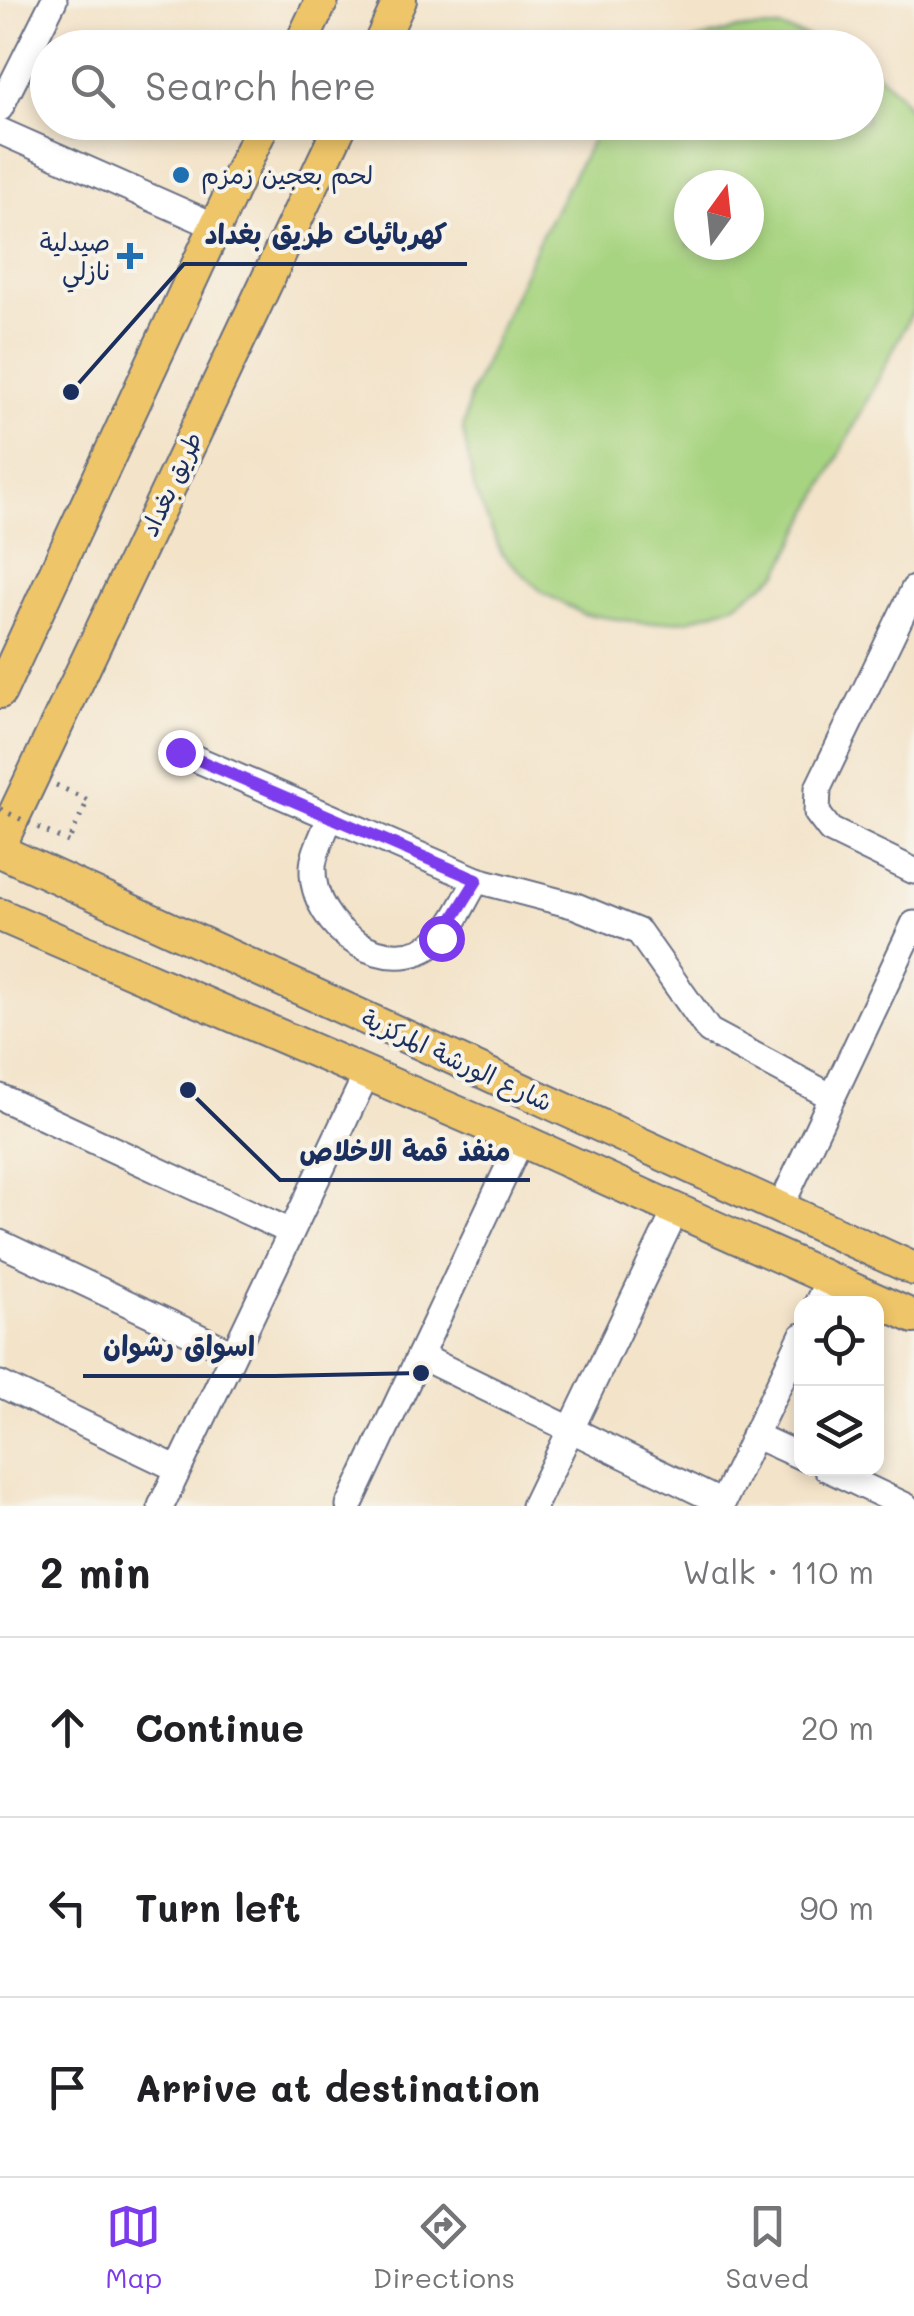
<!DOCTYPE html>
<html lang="en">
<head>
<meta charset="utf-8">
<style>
	body { margin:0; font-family:Mali,"Playpen Sans Arabic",sans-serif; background:#f6f6f6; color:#202124 }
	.controls { position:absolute; right:30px; bottom:30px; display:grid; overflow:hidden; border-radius:20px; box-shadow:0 5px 15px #0003 }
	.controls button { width:90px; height:90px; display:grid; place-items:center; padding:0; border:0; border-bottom:2px solid #e0e0e0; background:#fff; color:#202124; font:50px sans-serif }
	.compass { position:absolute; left:674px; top:170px; width:90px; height:90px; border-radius:50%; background:#fff; box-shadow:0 5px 15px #0003; rotate:15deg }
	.stop { position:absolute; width:30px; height:30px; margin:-22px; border:8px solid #7c3aed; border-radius:50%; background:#fff }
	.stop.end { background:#7c3aed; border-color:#fff; box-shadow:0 2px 10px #0008 }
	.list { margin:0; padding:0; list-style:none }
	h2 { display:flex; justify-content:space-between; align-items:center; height:130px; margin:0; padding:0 40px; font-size:42px }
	h2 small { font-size:32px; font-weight:400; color:#757577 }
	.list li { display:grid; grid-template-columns:65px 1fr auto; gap:30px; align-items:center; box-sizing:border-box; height:180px; padding:0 40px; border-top:2px solid #e0e0e0 }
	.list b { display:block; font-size:38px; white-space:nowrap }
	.list em { font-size:32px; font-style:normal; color:#757577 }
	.icon { flex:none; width:55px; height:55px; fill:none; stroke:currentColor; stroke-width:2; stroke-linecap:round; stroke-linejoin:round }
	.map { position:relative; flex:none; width:914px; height:1506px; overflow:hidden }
	.search { position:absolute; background:#fff; box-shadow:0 5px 15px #0003; left:30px; right:30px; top:30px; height:110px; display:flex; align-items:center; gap:25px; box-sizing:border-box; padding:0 35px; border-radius:55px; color:#757577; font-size:38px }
	.sheet { height:670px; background:#fff }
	nav { display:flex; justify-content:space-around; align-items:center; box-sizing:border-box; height:140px; border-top:2px solid #e0e0e0; background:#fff; font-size:28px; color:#757577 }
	nav a { display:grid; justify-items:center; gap:5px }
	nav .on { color:#7c3aed }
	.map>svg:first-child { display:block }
	.grass { fill:#a7d480; stroke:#61826f; stroke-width:2.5; fill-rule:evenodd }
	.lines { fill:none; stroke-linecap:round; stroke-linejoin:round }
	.minor-casing { stroke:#676e83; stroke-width:29 }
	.major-casing { stroke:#676e83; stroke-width:36 }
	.path { stroke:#676e83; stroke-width:5; stroke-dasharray:2.5 8; stroke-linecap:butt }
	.minor { stroke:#fff; stroke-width:25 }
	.major { stroke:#eec569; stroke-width:32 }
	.path-bridge { stroke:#676e83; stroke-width:5; stroke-dasharray:2.5 8; stroke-linecap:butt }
	.route { stroke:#7c3aed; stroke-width:12 }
	.poi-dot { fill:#1f6fb2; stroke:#f7f3e8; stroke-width:4 }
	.labels { text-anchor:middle; stroke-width:8; stroke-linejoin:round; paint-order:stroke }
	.poi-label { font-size:25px; fill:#1b2f5e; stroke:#f7f3e8; text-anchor:start }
	.street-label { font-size:25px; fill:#1b2f5e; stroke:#f7f3e8 }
	.leader { fill:none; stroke:#1b2f5e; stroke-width:4 }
	.callout-dot { fill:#1b2f5e; stroke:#f7f3e8; stroke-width:4 }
	.callout-label { font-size:28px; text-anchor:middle; font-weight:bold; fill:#1b2f5e; stroke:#f7f3e8; stroke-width:8; stroke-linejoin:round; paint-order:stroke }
</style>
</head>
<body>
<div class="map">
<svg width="914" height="1506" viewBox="0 0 914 1506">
	<rect width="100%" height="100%" fill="#f7f3e8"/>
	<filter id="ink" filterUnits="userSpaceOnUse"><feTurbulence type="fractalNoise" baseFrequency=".01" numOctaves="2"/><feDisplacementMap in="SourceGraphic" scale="20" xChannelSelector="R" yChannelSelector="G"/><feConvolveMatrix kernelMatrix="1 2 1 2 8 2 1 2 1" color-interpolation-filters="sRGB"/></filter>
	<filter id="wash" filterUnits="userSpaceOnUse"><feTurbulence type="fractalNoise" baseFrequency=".0048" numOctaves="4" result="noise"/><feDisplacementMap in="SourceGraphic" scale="40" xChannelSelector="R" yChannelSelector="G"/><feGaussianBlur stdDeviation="2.25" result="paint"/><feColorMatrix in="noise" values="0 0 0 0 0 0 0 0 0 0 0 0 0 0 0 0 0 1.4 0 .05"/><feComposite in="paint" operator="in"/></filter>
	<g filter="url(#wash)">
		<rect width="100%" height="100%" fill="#f3e3c9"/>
		<g class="grass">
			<polygon points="780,28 839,47 672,47 738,29"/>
			<path d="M867,64L899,94L914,116V309L779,573L736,604L688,620L644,623L583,614L542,592L502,554L475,491L463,430L470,396L539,240L601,123L866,122ZM689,185H749V245H689Z"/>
		</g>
	</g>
	<g filter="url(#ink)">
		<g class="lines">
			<g class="minor-casing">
				<g id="minor">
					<polyline points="0,108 54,0"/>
					<polyline points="0,131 215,226"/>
					<polyline points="914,589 818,788 817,813 830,830 914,871"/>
					<polyline points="180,752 477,880 576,906 639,932 709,1031 832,1097"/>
					<path d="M330,817C325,832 313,853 313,868C311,928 389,984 439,939C455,925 465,898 477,880"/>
					<polyline points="0,1097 291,1232"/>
					<polyline points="780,1208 914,924"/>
					<polyline points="0,1243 233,1353"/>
					<polyline points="817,1304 829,1279"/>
					<polyline points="420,1356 722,1503"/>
					<polyline points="0,1384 178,1469"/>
					<polyline points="754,1435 802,1457"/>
					<polyline points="826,1468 906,1506"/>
					<polyline points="161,1506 367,1073"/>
					<polyline points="349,1506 521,1140"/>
					<polyline points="534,1506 676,1210"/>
					<polyline points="721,1506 802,1336"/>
				</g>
			</g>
			<g class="major-casing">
				<g id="major">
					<polyline points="299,48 322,0"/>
					<polyline points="378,48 400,0"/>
					<polyline points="0,692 264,122"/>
					<polyline points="0,845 342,122"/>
					<polyline points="0,851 914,1269"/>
					<polyline points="0,915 521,1140 914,1317"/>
				</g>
			</g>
			<polyline class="path" points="56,785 88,800 68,842"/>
			<use href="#minor" class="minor"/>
			<use href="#major" class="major"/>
			<polyline class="path-bridge" points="0,809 68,842"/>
		</g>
	</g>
	<g class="lines" filter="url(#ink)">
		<polyline class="route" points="180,752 477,880 441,938"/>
	</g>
	<g class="poi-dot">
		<circle cx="181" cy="175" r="10"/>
		<path d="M125 241h10v10h10v10h-10v10h-10v-10h-10v-10h10z"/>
	</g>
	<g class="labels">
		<g class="poi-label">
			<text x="201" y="184">لحم بعجين زمزم</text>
			<text x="110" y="251" text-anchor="end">صيدلية<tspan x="110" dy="29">نازلي</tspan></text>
		</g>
		<g class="street-label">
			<text transform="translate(171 484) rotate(-65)" y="9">طريق بغداد</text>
			<text transform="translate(457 1060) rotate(25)" y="9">شارع الورشة المركزية</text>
		</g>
	</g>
	<path class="leader" d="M71 392L184 264H467M188 1090L280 1180H530M421 1373L275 1376H83"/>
	<g class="callout-dot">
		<circle cx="71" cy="392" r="10"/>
		<circle cx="188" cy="1090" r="10"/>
		<circle cx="421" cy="1373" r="10"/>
	</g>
	<g class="callout-label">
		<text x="326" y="244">كهربائيات طريق بغداد</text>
		<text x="405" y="1161">منفذ قمة الاخلاص</text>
		<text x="179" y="1356">اسواق رشوان</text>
	</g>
</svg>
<div class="controls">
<button><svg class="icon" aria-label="locate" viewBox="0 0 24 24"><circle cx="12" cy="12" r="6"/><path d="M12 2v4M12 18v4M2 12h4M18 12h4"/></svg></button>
<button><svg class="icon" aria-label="layers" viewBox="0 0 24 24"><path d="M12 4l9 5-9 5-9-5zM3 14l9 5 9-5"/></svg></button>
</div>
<svg class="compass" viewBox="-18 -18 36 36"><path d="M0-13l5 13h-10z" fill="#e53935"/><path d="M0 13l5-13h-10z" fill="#757577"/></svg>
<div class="stop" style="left:441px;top:938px"></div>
<div class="stop end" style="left:180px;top:752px"></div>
<div class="search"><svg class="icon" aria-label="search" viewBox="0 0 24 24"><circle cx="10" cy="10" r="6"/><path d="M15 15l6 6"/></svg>Search here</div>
</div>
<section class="sheet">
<h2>2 min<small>Walk · 110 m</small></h2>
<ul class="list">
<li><svg class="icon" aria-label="ahead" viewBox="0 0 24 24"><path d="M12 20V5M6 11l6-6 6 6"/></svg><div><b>Continue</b></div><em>20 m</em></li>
<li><svg class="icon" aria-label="left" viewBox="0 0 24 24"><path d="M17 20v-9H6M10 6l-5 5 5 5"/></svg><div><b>Turn left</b></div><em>90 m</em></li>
<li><svg class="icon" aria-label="arrive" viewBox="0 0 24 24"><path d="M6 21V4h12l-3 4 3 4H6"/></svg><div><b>Arrive at destination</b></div></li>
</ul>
</section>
<nav>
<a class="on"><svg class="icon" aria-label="map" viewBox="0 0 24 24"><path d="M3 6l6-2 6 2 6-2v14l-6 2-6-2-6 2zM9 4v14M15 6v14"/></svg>Map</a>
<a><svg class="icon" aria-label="directions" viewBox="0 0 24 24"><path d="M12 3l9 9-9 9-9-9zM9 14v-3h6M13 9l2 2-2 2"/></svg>Directions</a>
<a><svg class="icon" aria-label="saved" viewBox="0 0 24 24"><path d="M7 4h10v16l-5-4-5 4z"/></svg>Saved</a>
</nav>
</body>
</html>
